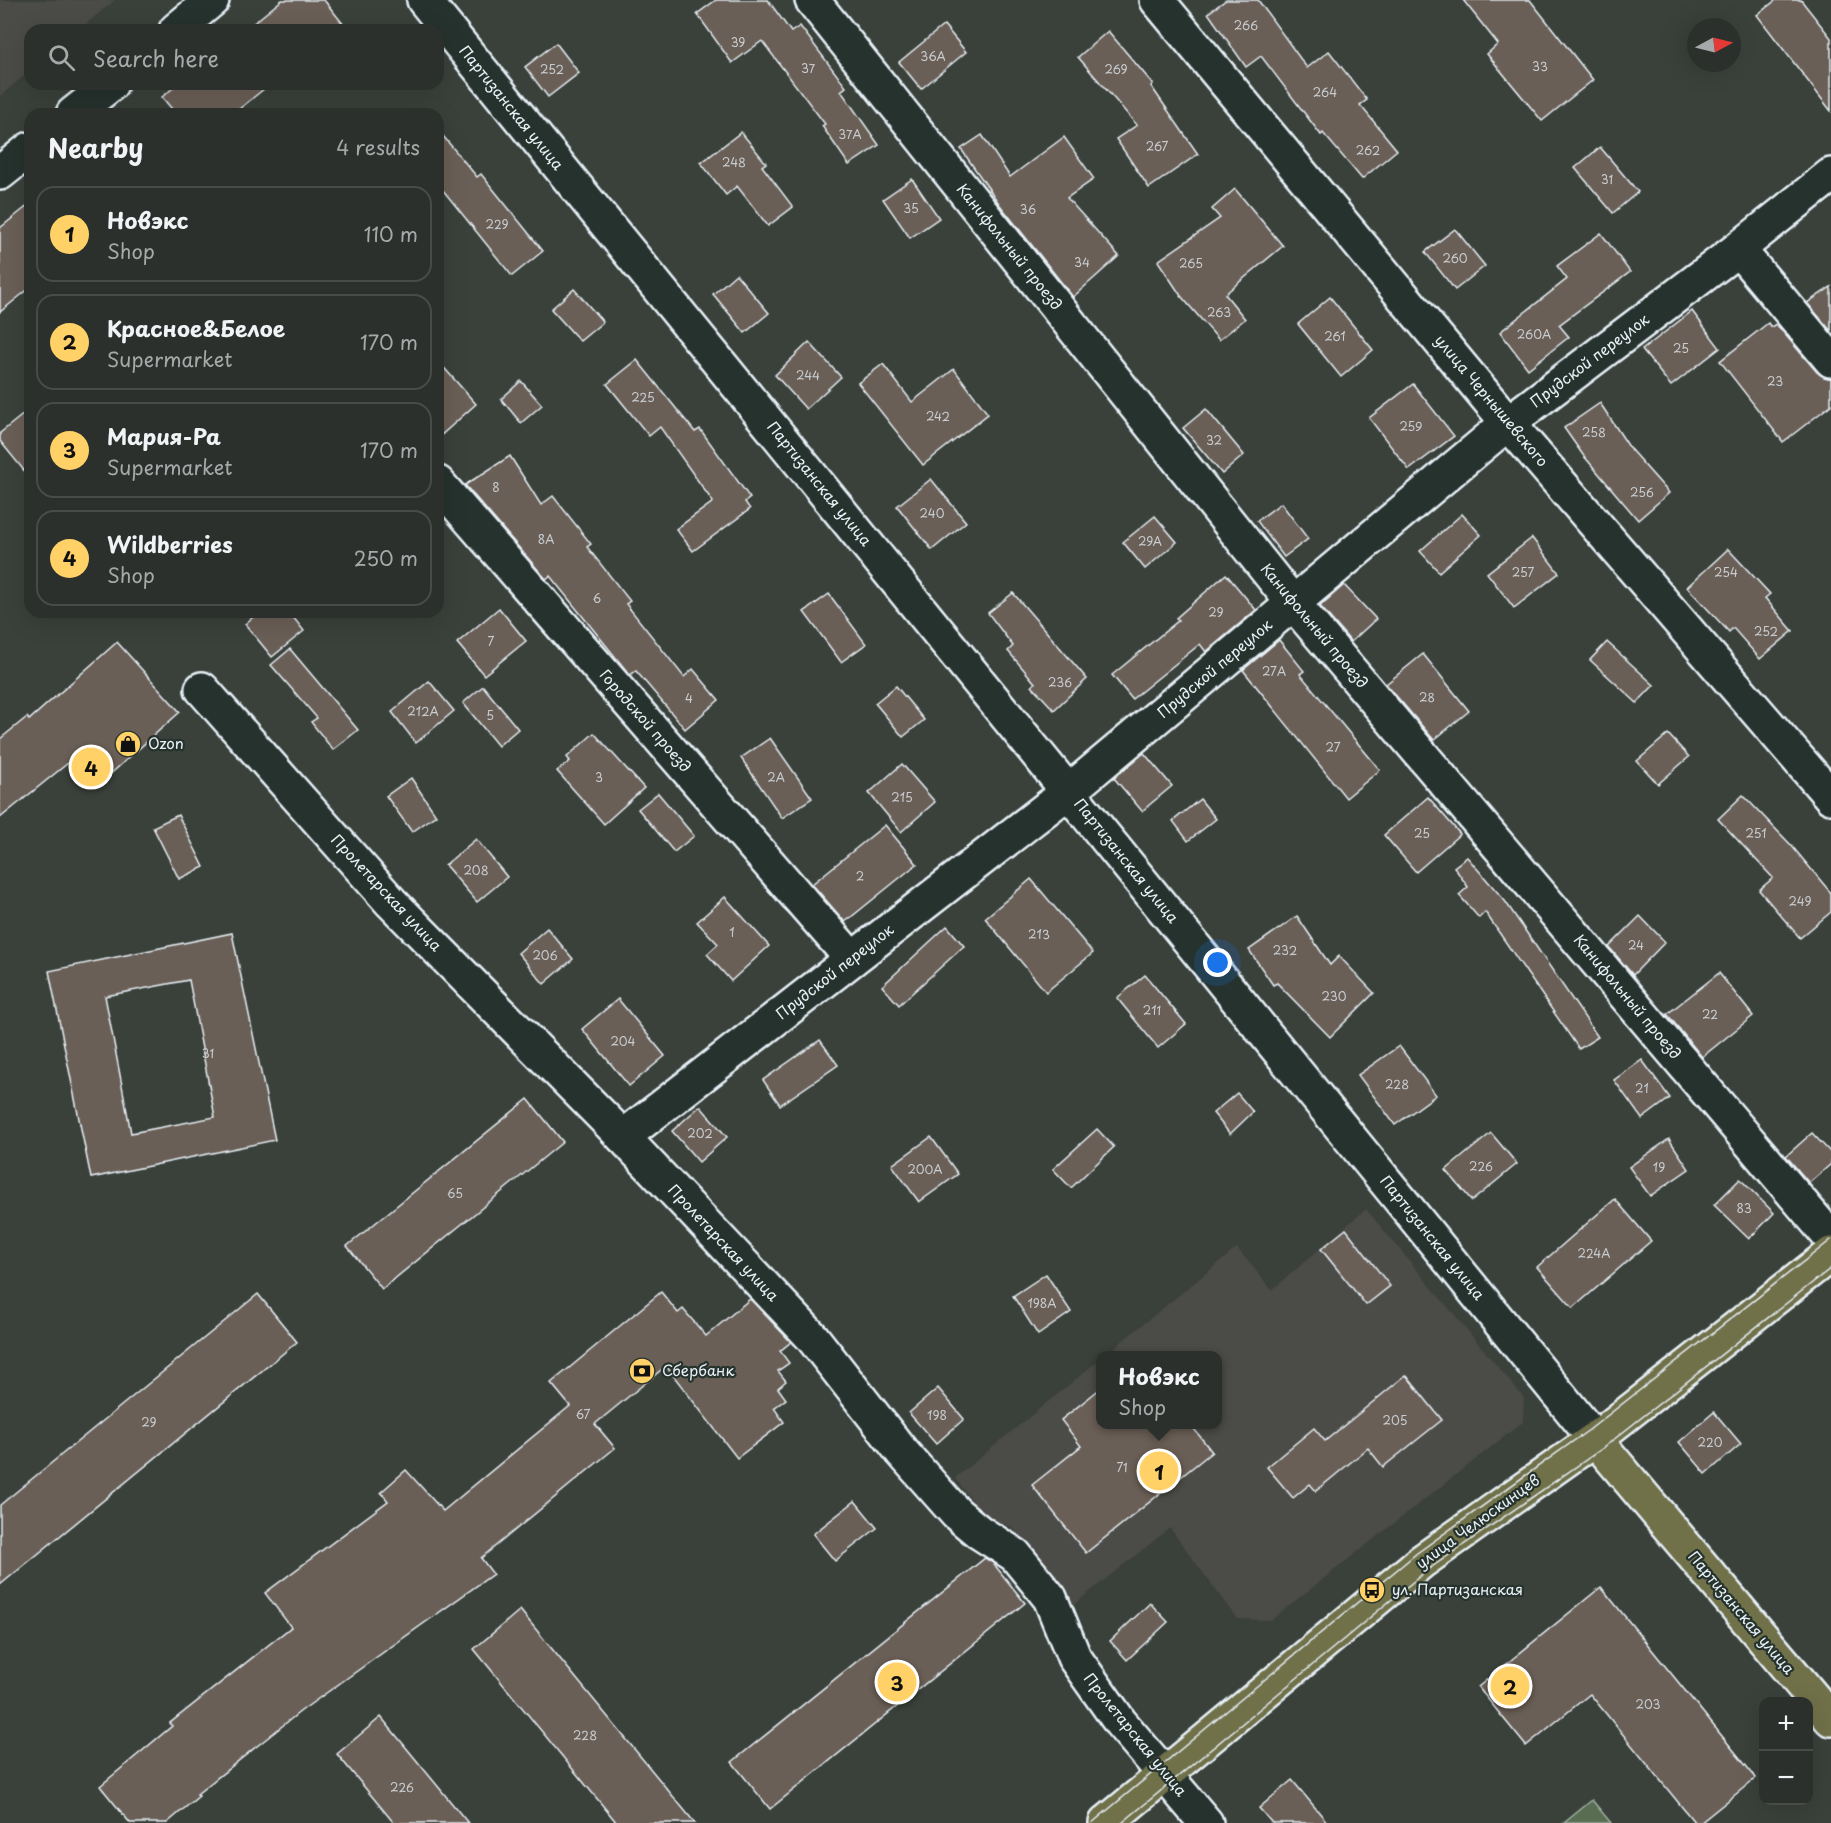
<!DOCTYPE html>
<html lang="en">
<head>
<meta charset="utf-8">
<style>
	body { margin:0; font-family:"Playpen Sans",sans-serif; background:#343834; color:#f1f3f6 }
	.controls { position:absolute; right:18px; bottom:18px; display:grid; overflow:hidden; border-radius:12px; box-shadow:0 6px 24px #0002 }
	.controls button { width:54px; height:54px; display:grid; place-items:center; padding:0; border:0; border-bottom:2px solid #484b48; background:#2c302c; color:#f1f3f6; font:30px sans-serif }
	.compass { position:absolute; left:1687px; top:18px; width:54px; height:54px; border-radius:50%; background:#2c302c; box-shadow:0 6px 24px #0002; rotate:83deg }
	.you { position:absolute; left:1218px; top:963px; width:21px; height:21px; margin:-15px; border:4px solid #fff; border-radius:50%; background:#1a73e8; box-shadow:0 0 0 9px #1a73e833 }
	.badge { display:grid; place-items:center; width:39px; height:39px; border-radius:50%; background:#ffd166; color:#111; font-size:20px; font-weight:700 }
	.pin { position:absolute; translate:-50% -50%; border:3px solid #fff; box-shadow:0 2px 6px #0006 }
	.popup { position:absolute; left:1096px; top:1351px; width:126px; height:78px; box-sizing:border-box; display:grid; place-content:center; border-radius:12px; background:#2c302c; filter:drop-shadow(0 2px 4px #0005); font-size:20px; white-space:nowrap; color:#a6a9a9 }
	.popup b { font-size:22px; color:#f1f3f6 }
	.popup::after { content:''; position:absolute; left:50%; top:100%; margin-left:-12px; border:12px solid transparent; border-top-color:#2c302c }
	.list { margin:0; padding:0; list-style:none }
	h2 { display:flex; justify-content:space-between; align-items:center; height:78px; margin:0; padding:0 24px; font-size:26px }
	h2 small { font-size:20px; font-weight:400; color:#a6a9a9 }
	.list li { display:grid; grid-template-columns:39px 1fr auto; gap:18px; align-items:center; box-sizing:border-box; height:96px; margin:0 12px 12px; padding:0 12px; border:2px solid #484b48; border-radius:18px }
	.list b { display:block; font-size:22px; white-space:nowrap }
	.list p { margin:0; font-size:20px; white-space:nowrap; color:#a6a9a9 }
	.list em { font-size:20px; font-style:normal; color:#a6a9a9 }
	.icon { flex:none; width:33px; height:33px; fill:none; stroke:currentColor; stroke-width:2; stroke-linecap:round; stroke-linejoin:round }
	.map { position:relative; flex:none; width:1831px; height:1823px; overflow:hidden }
	.search { position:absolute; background:#2c302c; box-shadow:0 6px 24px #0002; left:24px; top:24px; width:420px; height:66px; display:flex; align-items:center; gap:15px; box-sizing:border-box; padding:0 21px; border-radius:18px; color:#a6a9a9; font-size:22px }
	.panel { position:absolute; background:#2c302c; box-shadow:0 6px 24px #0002; left:24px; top:108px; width:420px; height:510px; border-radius:18px }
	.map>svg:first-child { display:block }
	.built { fill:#4b4c47 }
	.green { fill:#586d51; stroke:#a0afa4; stroke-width:1.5 }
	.building { fill:#6a5e57; stroke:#e8f1f8; stroke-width:1.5; fill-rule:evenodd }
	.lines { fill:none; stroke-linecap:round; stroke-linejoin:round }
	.minor-casing { stroke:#e8f1f8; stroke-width:38 }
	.major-casing { stroke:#e8f1f8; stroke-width:38 }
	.minor { stroke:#26332d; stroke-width:33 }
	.major { stroke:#70704a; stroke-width:33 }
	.tram { stroke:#e8f1f8; stroke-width:1.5 }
	.labels { text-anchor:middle; stroke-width:4.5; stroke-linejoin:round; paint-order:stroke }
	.number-label { font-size:12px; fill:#c8ccd0 }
	.street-label { font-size:15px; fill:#e8f1f8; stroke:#26332d }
	.poi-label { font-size:15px; fill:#e8f1f8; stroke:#26332d; text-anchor:start }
</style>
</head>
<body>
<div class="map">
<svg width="1831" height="1823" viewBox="0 0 1831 1823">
	<rect width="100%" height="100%" fill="#3a403a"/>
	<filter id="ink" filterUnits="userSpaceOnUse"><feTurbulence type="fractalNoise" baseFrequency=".0167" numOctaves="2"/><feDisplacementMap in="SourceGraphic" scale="12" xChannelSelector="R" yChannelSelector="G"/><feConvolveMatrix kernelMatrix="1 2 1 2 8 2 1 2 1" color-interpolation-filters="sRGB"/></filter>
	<g filter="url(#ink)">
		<g class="built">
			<polygon points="0,0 115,0 79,30 30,30 30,71 0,96"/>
			<polygon points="1366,1209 1524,1398 1523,1422 1271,1620 1237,1619 1170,1528 1072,1606 1012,1527 984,1516 955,1478 1100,1359 1100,1424 1218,1424 1218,1356 1105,1355 1237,1248 1272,1290"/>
		</g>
		<polygon class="green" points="1592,1800 1611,1823 1564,1823"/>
		<g class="building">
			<polygon points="282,0 324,0 348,30 245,30"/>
			<polygon points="716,0 768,0 791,32 800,26 846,87 841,91 879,145 849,165 822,126 825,124 762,41 732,63 697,14"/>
			<polygon points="1226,0 1258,0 1307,68 1329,51 1367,100 1360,105 1397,150 1362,179 1323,133 1321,135 1261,56 1246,67 1208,13"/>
			<polygon points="1463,0 1530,0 1593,80 1542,121 1487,54 1498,44"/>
			<polygon points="1776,0 1801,0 1831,38 1831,111 1757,15"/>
			<polygon points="944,25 966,52 921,89 899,62"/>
			<polygon points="1108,31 1153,84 1151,86 1198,154 1149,188 1116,139 1137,125 1078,57"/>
			<polygon points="556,43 579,73 548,97 525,67"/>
			<polygon points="178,84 270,84 233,114 176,114 162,97"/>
			<polygon points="438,130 477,177 481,174 543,251 512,276 438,184"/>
			<polygon points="741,132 766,163 762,166 793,207 768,226 737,186 726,195 701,163"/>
			<polygon points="982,135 1010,177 1064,137 1094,179 1067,198 1119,256 1073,297 1000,205 961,149"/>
			<polygon points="1600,147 1638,192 1613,213 1575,168"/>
			<polygon points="912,179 939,218 910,238 883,199"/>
			<polygon points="1235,189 1283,246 1225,294 1245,319 1219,340 1181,296 1158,261 1220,218 1212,209"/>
			<polygon points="30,204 30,288 0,312 0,228"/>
			<polygon points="1455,229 1485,266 1455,290 1425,252"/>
			<polygon points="1601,233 1630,272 1559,325 1569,337 1528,369 1500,332 1567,279 1557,266"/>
			<polygon points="736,274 769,313 745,333 713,294"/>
			<polygon points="1831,287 1831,331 1807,303"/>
			<polygon points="574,289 603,322 580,341 551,309"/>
			<polygon points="1330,297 1373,350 1341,377 1298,324"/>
			<polygon points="1692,311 1720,348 1671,386 1642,350"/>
			<polygon points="1768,323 1771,327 1776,324 1817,372 1824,377 1831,378 1831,405 1783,442 1720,361"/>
			<polygon points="809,342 841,377 806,409 775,375"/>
			<polygon points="637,360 695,432 700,429 750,498 745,502 750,509 693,551 676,529 713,502 660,427 649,436 607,384"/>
			<polygon points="438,361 476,404 438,438"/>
			<polygon points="883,364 912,402 954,369 988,414 923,465 858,383"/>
			<polygon points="521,381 542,405 521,423 501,399"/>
			<polygon points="1413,384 1454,436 1409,470 1369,418"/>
			<polygon points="1600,403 1631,450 1669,493 1638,520 1583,455 1564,428"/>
			<polygon points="30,409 30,478 0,441 0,433"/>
			<polygon points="1206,409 1244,455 1222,474 1183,428"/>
			<polygon points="510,456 541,505 553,496 591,544 587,547 630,601 626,604 684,677 693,669 719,700 685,729 636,671 630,675 550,576 546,579 465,485"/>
			<polygon points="931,479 966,522 932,550 897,506"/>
			<polygon points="1281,503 1308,539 1284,557 1257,521"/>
			<polygon points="1462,514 1481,535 1439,572 1420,551"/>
			<polygon points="1155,516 1177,542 1145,569 1123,542"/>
			<polygon points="1532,538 1559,573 1514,608 1487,573"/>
			<polygon points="1728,549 1770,594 1765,598 1793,631 1760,659 1733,628 1729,632 1687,587"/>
			<polygon points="1226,574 1256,610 1206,652 1200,644 1132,699 1112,675 1179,620 1176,618"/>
			<polygon points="1344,585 1376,619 1351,642 1320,606"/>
			<polygon points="1013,593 1087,679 1054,710 1032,686 1035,683 1008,651 1013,646 988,613"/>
			<polygon points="829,594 866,644 841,662 804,612"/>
			<polygon points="499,608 526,641 484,675 457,643"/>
			<polygon points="259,612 289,612 304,631 272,657 245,624"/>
			<polygon points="1279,640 1304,671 1300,674 1380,770 1346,798 1243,670"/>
			<polygon points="117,642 180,712 97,786 73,759 0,818 0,739 27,717 29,720"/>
			<polygon points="1607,642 1654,685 1637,703 1590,660"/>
			<polygon points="290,649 358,730 333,750 311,722 317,718 271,665"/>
			<polygon points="1423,654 1469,711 1434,740 1386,684"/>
			<polygon points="429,681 454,711 416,743 392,712"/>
			<polygon points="483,686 518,729 498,746 463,703"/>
			<polygon points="896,686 924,720 903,737 875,703"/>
			<polygon points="594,733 644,788 604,824 557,771 570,761 567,757"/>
			<polygon points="1668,734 1689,757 1658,784 1637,761"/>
			<polygon points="770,738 812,798 782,818 741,758"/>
			<polygon points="1144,753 1172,786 1142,811 1114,778"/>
			<polygon points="902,764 935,802 901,832 869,793"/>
			<polygon points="411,778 436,815 412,832 386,796"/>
			<polygon points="658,793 694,836 674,852 638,809"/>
			<polygon points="1743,795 1791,845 1831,893 1831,912 1800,938 1759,890 1773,878 1718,819"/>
			<polygon points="1428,797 1460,834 1416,872 1384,835"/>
			<polygon points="1200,799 1216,819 1188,841 1173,821"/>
			<polygon points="178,815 204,867 179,879 153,827"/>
			<polygon points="885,825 917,864 845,922 812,884"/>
			<polygon points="476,839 507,877 477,902 445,865"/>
			<polygon points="1467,857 1505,901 1598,1037 1579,1049 1485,912 1479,918 1459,895 1468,887 1454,867"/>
			<polygon points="1031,879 1093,953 1046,992 985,918"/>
			<polygon points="725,897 769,946 731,981 707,954 718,944 697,922"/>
			<polygon points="1297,916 1330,965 1339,956 1374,993 1330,1037 1277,983 1273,985 1249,950"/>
			<polygon points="1640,916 1665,942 1633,975 1609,947"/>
			<polygon points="947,926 964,946 899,1005 882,986"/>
			<polygon points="547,928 573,959 544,984 518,953"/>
			<path d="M232,933L275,1140L91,1178L49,971ZM189,980L215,1117L131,1133L105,996Z"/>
			<polygon points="1719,973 1753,1016 1702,1057 1667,1014"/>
			<polygon points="1145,975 1186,1024 1158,1048 1117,998"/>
			<polygon points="618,999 665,1056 629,1086 582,1029"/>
			<polygon points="820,1040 838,1065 780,1105 763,1080"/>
			<polygon points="1399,1046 1436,1095 1395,1125 1358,1075"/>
			<polygon points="1642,1060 1670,1098 1642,1119 1614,1080"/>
			<polygon points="1237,1093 1253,1112 1230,1134 1213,1113"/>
			<polygon points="528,1099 563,1142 382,1289 347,1246"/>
			<polygon points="700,1106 727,1137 699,1162 672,1131"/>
			<polygon points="1097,1129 1114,1147 1071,1188 1053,1169"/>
			<polygon points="1491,1133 1517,1164 1472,1201 1446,1170"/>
			<polygon points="1812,1133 1831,1153 1831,1164 1809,1183 1786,1156"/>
			<polygon points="931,1137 958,1174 919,1202 892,1165"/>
			<polygon points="1669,1139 1689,1169 1650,1196 1629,1167"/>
			<polygon points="1740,1179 1774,1213 1749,1239 1714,1205"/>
			<polygon points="1615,1199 1651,1241 1573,1308 1537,1267"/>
			<polygon points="1346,1229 1390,1286 1366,1305 1321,1249"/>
			<polygon points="1046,1274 1071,1312 1038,1335 1013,1296"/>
			<polygon points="661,1292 678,1313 683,1309 706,1336 750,1299 791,1342 780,1351 789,1363 778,1371 786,1381 778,1388 786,1399 774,1408 784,1422 737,1458 666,1366 595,1424 615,1448 481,1558 493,1574 301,1711 197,1794 199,1796 167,1823 130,1823 100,1786 172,1726 170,1723 291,1627 265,1593 388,1501 381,1492 406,1470 443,1511 570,1406 551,1383"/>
			<polygon points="258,1294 297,1342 0,1585 0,1505"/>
			<polygon points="1406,1375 1442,1420 1383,1467 1368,1448 1316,1491 1310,1484 1293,1498 1267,1467 1314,1428 1325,1441"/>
			<polygon points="938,1388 964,1419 936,1444 909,1413"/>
			<polygon points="1101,1388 1101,1425 1191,1425 1212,1452 1086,1553 1032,1485 1081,1446 1061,1420"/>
			<polygon points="1714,1412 1741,1444 1706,1474 1679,1442"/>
			<polygon points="855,1501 877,1528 835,1561 813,1534"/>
			<polygon points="985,1558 993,1563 1025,1603 770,1809 732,1762"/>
			<polygon points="1601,1587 1756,1778 1700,1823 1695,1823 1590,1694 1526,1746 1478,1687"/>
			<polygon points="1150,1603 1168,1622 1127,1660 1110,1641"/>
			<polygon points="520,1610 695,1823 617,1823 474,1649"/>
			<polygon points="381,1717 468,1823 394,1823 337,1754"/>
			<polygon points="1292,1780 1328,1823 1272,1823 1259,1808"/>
		</g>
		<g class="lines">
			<g class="minor-casing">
				<g id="minor">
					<polyline points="424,0 1595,1439"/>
					<polyline points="812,0 1293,603 1831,1238"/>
					<polyline points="1157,0 1508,423 1831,797"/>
					<polyline points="176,30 212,0"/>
					<polyline points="73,114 111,84"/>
					<polyline points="0,173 30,149"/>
					<polyline points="1738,249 1831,360"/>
					<polyline points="438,483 852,959"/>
					<polyline points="202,689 391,902 623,1137 812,1337 902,1452 956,1513 979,1532 1015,1555 1050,1598 1074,1657 1120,1722 1206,1823"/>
					<polyline points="623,1137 1069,791 1508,423 1738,249 1831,175"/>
				</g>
			</g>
			<g class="major-casing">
				<g id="major">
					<polyline points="1595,1439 1831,1719"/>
					<polyline points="1106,1823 1421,1562 1595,1439 1831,1254"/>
				</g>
			</g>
			<use href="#minor" class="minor"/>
			<use href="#major" class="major"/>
			<g class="tram">
				<polyline points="1092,1823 1417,1553 1589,1430 1831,1240"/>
				<polyline points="1122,1823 1426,1571 1603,1448 1831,1268"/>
			</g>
		</g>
	</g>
	<defs>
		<g id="shop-disc" transform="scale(1.35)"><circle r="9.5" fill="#ffd166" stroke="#26332d"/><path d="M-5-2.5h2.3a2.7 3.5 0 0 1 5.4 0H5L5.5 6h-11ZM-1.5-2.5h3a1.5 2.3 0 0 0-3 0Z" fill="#111"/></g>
		<g id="bank-disc" transform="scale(1.35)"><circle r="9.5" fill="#ffd166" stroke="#26332d"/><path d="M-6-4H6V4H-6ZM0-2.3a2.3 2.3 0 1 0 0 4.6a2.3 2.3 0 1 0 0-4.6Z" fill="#111"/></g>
		<g id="bus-disc" transform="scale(1.35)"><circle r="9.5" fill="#ffd166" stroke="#26332d"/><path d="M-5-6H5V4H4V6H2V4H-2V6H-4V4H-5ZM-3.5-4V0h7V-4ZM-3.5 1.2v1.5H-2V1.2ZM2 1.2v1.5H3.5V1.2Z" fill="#111"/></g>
	</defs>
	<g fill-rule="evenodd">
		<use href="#shop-disc" x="128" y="744"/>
		<use href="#bank-disc" x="642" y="1371"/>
		<use href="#bus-disc" x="1372" y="1590"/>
	</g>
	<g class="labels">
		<g class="number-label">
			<text x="1246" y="30">266</text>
			<text x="738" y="47">39</text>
			<text x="933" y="61">36А</text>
			<text x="1540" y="71">33</text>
			<text x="808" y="73">37</text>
			<text x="552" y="74">252</text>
			<text x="1116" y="74">269</text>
			<text x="1325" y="97">264</text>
			<text x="850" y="139">37А</text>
			<text x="1157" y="151">267</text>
			<text x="1368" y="155">262</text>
			<text x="734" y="167">248</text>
			<text x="1607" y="184">31</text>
			<text x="911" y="213">35</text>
			<text x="1028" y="214">36</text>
			<text x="497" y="229">229</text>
			<text x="1455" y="263">260</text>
			<text x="1082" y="267">34</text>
			<text x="1191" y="268">265</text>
			<text x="1219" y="317">263</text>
			<text x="1534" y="339">260А</text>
			<text x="1335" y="341">261</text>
			<text x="1681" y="353">25</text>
			<text x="808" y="380">244</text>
			<text x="1775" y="386">23</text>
			<text x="643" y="402">225</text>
			<text x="938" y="421">242</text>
			<text x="1411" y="431">259</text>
			<text x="1594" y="437">258</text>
			<text x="1214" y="445">32</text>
			<text x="496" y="492">8</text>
			<text x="1642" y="497">256</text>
			<text x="932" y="518">240</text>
			<text x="546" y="544">8А</text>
			<text x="1150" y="546">29А</text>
			<text x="1523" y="577">257</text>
			<text x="1726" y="577">254</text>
			<text x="597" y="603">6</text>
			<text x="1216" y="617">29</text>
			<text x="1766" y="636">252</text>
			<text x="491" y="646">7</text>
			<text x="1274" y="676">27А</text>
			<text x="1060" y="687">236</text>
			<text x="1427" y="702">28</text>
			<text x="689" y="703">4</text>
			<text x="423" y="716">212А</text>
			<text x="490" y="720">5</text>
			<text x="1333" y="752">27</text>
			<text x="599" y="782">3</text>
			<text x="776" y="782">2А</text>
			<text x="902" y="802">215</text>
			<text x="1422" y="838">25</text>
			<text x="1756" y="838">251</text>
			<text x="476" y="875">208</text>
			<text x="860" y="881">2</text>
			<text x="1800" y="906">249</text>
			<text x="732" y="937">1</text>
			<text x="1039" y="939">213</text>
			<text x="1636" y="950">24</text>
			<text x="1285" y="955">232</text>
			<text x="545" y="960">206</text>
			<text x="1334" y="1001">230</text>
			<text x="1152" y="1015">211</text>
			<text x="1710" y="1019">22</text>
			<text x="623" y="1046">204</text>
			<text x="208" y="1058">31</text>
			<text x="1397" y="1089">228</text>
			<text x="1642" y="1093">21</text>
			<text x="700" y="1138">202</text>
			<text x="1481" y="1171">226</text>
			<text x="1659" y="1172">19</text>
			<text x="925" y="1174">200А</text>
			<text x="455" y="1198">65</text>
			<text x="1744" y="1213">83</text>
			<text x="1594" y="1258">224А</text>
			<text x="1042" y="1308">198А</text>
			<text x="583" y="1419">67</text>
			<text x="937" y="1420">198</text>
			<text x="1395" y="1425">205</text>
			<text x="149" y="1427">29</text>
			<text x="1710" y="1447">220</text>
			<text x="1122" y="1472">71</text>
			<text x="1648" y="1709">203</text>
			<text x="585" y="1740">228</text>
			<text x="402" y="1792">226</text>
		</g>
		<g class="street-label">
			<text transform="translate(511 108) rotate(51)" y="5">Партизанская улица</text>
			<text transform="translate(1009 247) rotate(51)" y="5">Канифольный проезд</text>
			<text transform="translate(1590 361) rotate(-37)" y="5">Прудской переулок</text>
			<text transform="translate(1491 401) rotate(50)" y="5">улица Чернышевского</text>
			<text transform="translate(819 484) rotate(51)" y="5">Партизанская улица</text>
			<text transform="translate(1314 626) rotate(50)" y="5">Канифольный проезд</text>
			<text transform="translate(1215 669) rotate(-40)" y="5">Прудской переулок</text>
			<text transform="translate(645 721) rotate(49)" y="5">Городской проезд</text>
			<text transform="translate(1126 861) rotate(51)" y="5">Партизанская улица</text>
			<text transform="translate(386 893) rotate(47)" y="5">Пролетарская улица</text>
			<text transform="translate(835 972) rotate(-38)" y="5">Прудской переулок</text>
			<text transform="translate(1627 997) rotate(50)" y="5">Канифольный проезд</text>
			<text transform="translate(1432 1238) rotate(51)" y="5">Партизанская улица</text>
			<text transform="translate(723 1243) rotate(47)" y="5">Пролетарская улица</text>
			<text transform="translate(1478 1522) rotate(-36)" y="5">улица Челюскинцев</text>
			<text transform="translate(1741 1613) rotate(50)" y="5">Партизанская улица</text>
			<text transform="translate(1135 1735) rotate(51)" y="5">Пролетарская улица</text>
		</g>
		<g class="poi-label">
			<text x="148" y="749">Ozon</text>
			<text x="662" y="1376">Сбербанк</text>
			<text x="1392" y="1595">ул. Партизанская</text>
		</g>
	</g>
</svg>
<div class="controls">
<button>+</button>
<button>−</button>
</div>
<svg class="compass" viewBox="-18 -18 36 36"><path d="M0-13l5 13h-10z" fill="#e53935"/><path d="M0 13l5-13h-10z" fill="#a6a9a9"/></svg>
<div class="you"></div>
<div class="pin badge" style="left:1159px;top:1471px">1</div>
<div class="popup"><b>Новэкс</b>Shop</div>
<div class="pin badge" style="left:1510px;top:1686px">2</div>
<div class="pin badge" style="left:897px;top:1682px">3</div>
<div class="pin badge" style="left:91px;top:767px">4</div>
<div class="search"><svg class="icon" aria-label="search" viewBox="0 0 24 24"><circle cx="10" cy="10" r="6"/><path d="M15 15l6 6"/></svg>Search here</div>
<section class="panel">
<h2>Nearby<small>4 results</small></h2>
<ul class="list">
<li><span class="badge">1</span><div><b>Новэкс</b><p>Shop</p></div><em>110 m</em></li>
<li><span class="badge">2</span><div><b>Красное&amp;Белое</b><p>Supermarket</p></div><em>170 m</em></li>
<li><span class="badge">3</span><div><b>Мария-Ра</b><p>Supermarket</p></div><em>170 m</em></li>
<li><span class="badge">4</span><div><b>Wildberries</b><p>Shop</p></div><em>250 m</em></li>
</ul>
</section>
</div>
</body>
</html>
